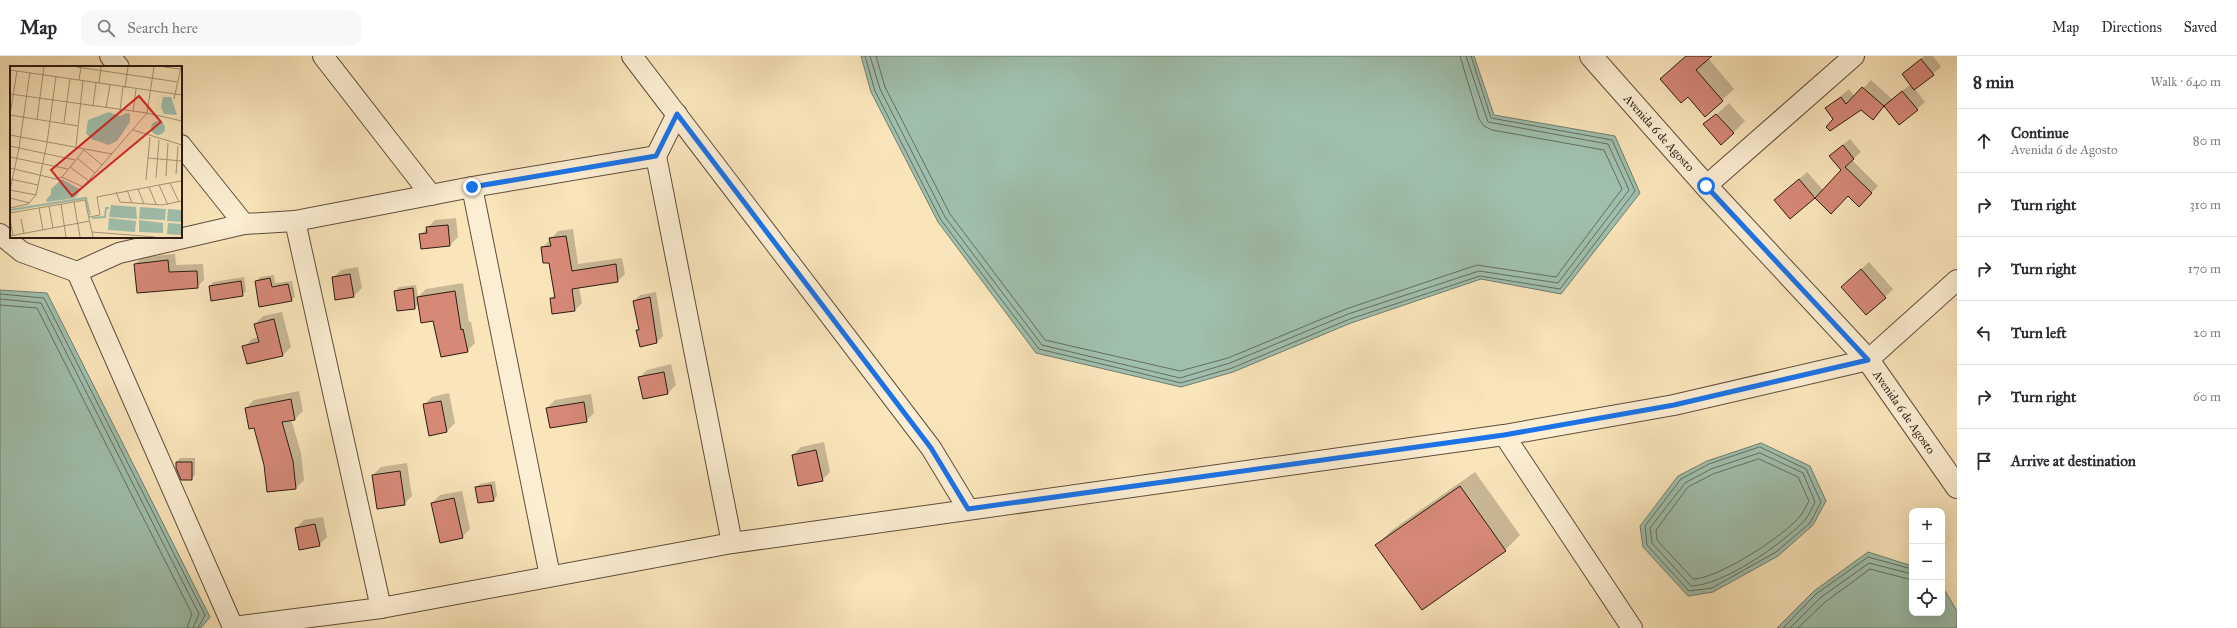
<!DOCTYPE html>
<html lang="en">
<head>
<meta charset="utf-8">
<style>
	body { margin:0; font-family:"IM FELL Great Primer",serif; background:#f7f7f7; color:#2b2b33 }
	.controls { position:absolute; right:12px; bottom:12px; display:grid; overflow:hidden; border-radius:8px; box-shadow:0 4px 16px #0002 }
	.controls button { width:36px; height:36px; display:grid; place-items:center; padding:0; border:0; border-bottom:1px solid #e1e1e2; background:#fff; color:#2b2b33; font:20px sans-serif }
	.stop { position:absolute; width:12px; height:12px; margin:-9px; border:3px solid #1a73e8; border-radius:50%; background:#fff }
	.stop.end { background:#1a73e8; border-color:#fff; box-shadow:0 1px 4px #0008 }
	.list { margin:0; padding:0; list-style:none }
	h2 { display:flex; justify-content:space-between; align-items:center; height:52px; margin:0; padding:0 16px; font-size:17px }
	h2 small { font-size:13px; font-weight:400; color:#7c7c81 }
	.list li { display:grid; grid-template-columns:26px 1fr auto; gap:12px; align-items:center; box-sizing:border-box; height:64px; padding:0 16px; border-top:1px solid #e1e1e2 }
	.list b { display:block; font-size:15px; white-space:nowrap }
	.list p { margin:0; font-size:13px; white-space:nowrap; color:#7c7c81 }
	.list em { font-size:13px; font-style:normal; color:#7c7c81 }
	.icon { flex:none; width:22px; height:22px; fill:none; stroke:currentColor; stroke-width:2; stroke-linecap:round; stroke-linejoin:round }
	.map { position:relative; flex:none; width:1957px; height:572px; overflow:hidden }
	header { display:flex; align-items:center; gap:24px; box-sizing:border-box; height:56px; padding:0 20px; background:#fff; border-bottom:1px solid #e1e1e2 }
	header strong { font-size:19px }
	nav { display:flex; gap:22px; margin-inline-start:auto; font-size:14px }
	.search { width:280px; height:36px; background:#f7f7f7; display:flex; align-items:center; gap:10px; box-sizing:border-box; padding:0 14px; border-radius:12px; color:#7c7c81; font-size:15px }
	main { display:flex }
	aside { flex:1; background:#fff }
	.map>svg:first-child { display:block }
	.water { fill:#9fbfac; stroke:#717d6f }
	.shadow { fill:#0003 }
	.lines { fill:none; stroke-linecap:round; stroke-linejoin:round }
	.shore { stroke:#666c60; stroke-width:1 }
	.building { fill:#d68977; stroke:#2c1a14 }
	.minor-casing { stroke:#604d3e; stroke-width:22 }
	.tertiary-casing { stroke:#604d3e; stroke-width:24 }
	.minor { stroke:#fceed3; stroke-width:20 }
	.tertiary { stroke:#fceed3; stroke-width:22 }
	.route { stroke:#1a73e8; stroke-width:5 }
	.labels { text-anchor:middle; stroke-width:3; stroke-linejoin:round; paint-order:stroke }
	.street-label { font-size:12px; fill:#2c1a14; stroke:#fceed3 }
	.inset-river { fill:none; stroke:#9fbfac; stroke-width:2 }
	.inset-road { fill:none; stroke:#a89478; stroke-width:1 }
	.view { fill:#d62828; fill-opacity:0.15; stroke:#d62828; stroke-width:2 }
	.inset-edge { fill:none; stroke:#2c1a14; stroke-width:2 }
</style>
</head>
<body>
<header>
<strong>Map</strong>
<div class="search"><svg class="icon" aria-label="search" viewBox="0 0 24 24"><circle cx="10" cy="10" r="6"/><path d="M15 15l6 6"/></svg>Search here</div>
<nav><a>Map</a><a>Directions</a><a>Saved</a></nav>
</header>
<main>
<div class="map">
<svg width="1957" height="572" viewBox="0 0 1957 572">
	<rect width="100%" height="100%" fill="#fae5bb"/>
	<filter id="stains"><feTurbulence type="fractalNoise" baseFrequency=".005" numOctaves="4"/><feColorMatrix values="0 0 0 0 .2 0 0 0 0 .09 0 0 0 0 .02 0 0 0 .5 -.17"/></filter>
	<radialGradient id="worn" r=".72"><stop offset=".6" stop-color="#630" stop-opacity="0"/><stop offset="1" stop-color="#630" stop-opacity=".3"/></radialGradient>
	<g class="water">
		<polygon points="861,0 1474,0 1494,59 1615,80 1640,137 1561,238 1481,223 1351,267 1233,316 1181,331 1036,297 938,166 871,36"/>
		<polygon points="0,234 47,237 210,561 201,572 0,572"/>
		<polygon points="1761,387 1810,410 1826,445 1813,469 1778,500 1713,536 1688,540 1643,491 1640,470 1678,420 1707,405"/>
		<polygon points="1868,496 1912,510 1912,557 1942,557 1942,530 1957,555 1957,572 1777,572 1814,535"/>
	</g>
	<g class="shadow">
		<polygon points="1686,0 1710,0 1708,2 1734,33 1706,59 1688,40 1661,23"/>
		<polygon points="1924,0 1933,0 1941,11 1915,33 1925,46 1917,53 1885,50 1872,63 1861,53 1835,63 1827,52 1849,33 1855,41 1871,24 1892,43 1911,28 1903,18"/>
		<polygon points="1729,47 1745,65 1733,77 1705,69"/>
		<polygon points="1850,83 1861,96 1852,104 1878,130 1859,149 1848,139 1831,157 1815,140 1791,162 1783,137 1807,116 1823,134 1842,114 1830,100"/>
		<polygon points="456,162 458,181 450,189 421,178 435,164"/>
		<polygon points="573,173 578,208 622,202 625,218 618,225 579,231 582,247 575,254 551,243 555,238 550,205 542,192 558,175"/>
		<polygon points="175,198 176,209 203,208 204,224 197,231 135,208 142,201"/>
		<polygon points="1869,206 1893,233 1885,241 1850,223"/>
		<polygon points="358,211 362,232 354,240 333,222 341,214"/>
		<polygon points="274,219 275,227 292,225 295,241 291,244 257,225 260,221"/>
		<polygon points="244,221 246,235 242,239 210,230 213,226"/>
		<polygon points="463,227 469,266 471,266 475,287 467,295 419,248 415,252 395,235 399,231 416,229 418,241 426,233"/>
		<polygon points="656,236 663,280 657,286 640,289 637,275 640,272 634,245 640,239"/>
		<polygon points="282,256 291,291 283,299 248,307 244,291 252,283 258,281 255,268 263,260"/>
		<polygon points="671,308 676,329 668,337 644,342 639,322 647,314"/>
		<polygon points="299,335 303,355 295,363 291,363 301,397 304,424 296,432 265,409 255,371 246,352 254,344"/>
		<polygon points="449,337 455,367 447,375 430,378 424,349 432,341"/>
		<polygon points="591,338 594,357 586,365 547,352 555,344"/>
		<polygon points="824,386 830,416 822,424 793,399 801,391"/>
		<polygon points="180,402 195,402 195,419 191,423 177,412 177,406"/>
		<polygon points="407,407 412,440 404,448 373,419 381,411"/>
		<polygon points="1475,416 1520,479 1505,494 1377,489 1392,474"/>
		<polygon points="495,425 497,440 494,444 476,432 480,428"/>
		<polygon points="462,435 470,473 462,481 432,447 440,439"/>
		<polygon points="323,461 327,481 319,489 296,472 304,464"/>
	</g>
	<g class="lines">
		<g class="shore">
			<polyline points="865,0 875,35 941,164 1039,293 1181,327 1232,312 1350,263 1480,220 1560,233 1635,135 1612,84 1491,62 1471,0"/>
			<polyline points="870,0 880,33 945,161 1042,289 1180,322 1230,307 1348,258 1479,215 1558,227 1629,134 1608,88 1488,66 1466,0"/>
			<polyline points="876,0 885,31 950,158 1045,284 1180,315 1228,302 1346,253 1477,209 1556,221 1622,133 1604,94 1492,74 1484,70 1479,63 1460,0"/>
			<polyline points="0,238 44,242 205,559 198,572"/>
			<polyline points="0,243 41,247 199,558 193,572"/>
			<polyline points="0,249 37,252 192,558 187,572"/>
			<polygon points="1760,391 1806,413 1821,446 1810,467 1776,496 1712,532 1689,535 1647,489 1645,470 1681,423 1709,408"/>
			<path d="M1760,397L1803,417L1815,446C1812,452 1809,459 1805,464C1782,488 1724,529 1691,530L1652,487L1650,472L1685,427L1711,413Z"/>
			<path d="M1759,403L1798,421L1809,445C1806,450 1804,455 1801,459C1786,479 1718,523 1693,523L1657,484L1656,474L1688,431L1713,418Z"/>
			<polyline points="1783,572 1816,538 1868,501 1912,513"/>
			<polyline points="1790,572 1820,542 1869,507 1912,518"/>
			<polyline points="1798,572 1824,547 1870,513 1912,524"/>
		</g>
	</g>
	<g class="building">
		<polygon points="1686,0 1712,0 1696,14 1723,45 1705,61 1688,41 1681,47 1660,23"/>
		<polygon points="1921,3 1934,19 1914,34 1902,18"/>
		<polygon points="1862,31 1884,50 1873,64 1861,54 1830,75 1826,71 1833,63 1825,52 1841,41 1846,48"/>
		<polygon points="1902,35 1918,54 1899,69 1884,50"/>
		<polygon points="1716,58 1734,77 1721,89 1703,68"/>
		<polygon points="1843,89 1854,103 1845,111 1872,137 1859,151 1848,140 1831,158 1815,142 1841,114 1829,100"/>
		<polygon points="1799,123 1815,142 1790,163 1774,144"/>
		<polygon points="448,169 450,190 421,193 419,178 427,177 426,171"/>
		<polygon points="566,180 572,215 616,208 618,226 572,233 575,255 552,258 550,242 555,242 549,207 543,207 541,191 551,190 549,182"/>
		<polygon points="168,204 169,216 197,215 198,232 137,237 134,208"/>
		<polygon points="1861,213 1886,242 1866,259 1841,231"/>
		<polygon points="350,218 354,241 335,244 332,221"/>
		<polygon points="270,222 272,231 288,228 292,245 259,251 255,225"/>
		<polygon points="241,225 243,240 211,245 209,230"/>
		<polygon points="413,232 415,253 397,255 394,235"/>
		<polygon points="455,235 461,274 463,273 468,296 441,301 433,265 421,267 417,241"/>
		<polygon points="650,241 657,287 640,291 636,274 639,274 633,245"/>
		<polygon points="274,263 283,300 247,308 242,290 259,286 254,268"/>
		<polygon points="664,316 668,338 643,343 638,321"/>
		<polygon points="291,343 295,364 282,366 293,405 296,433 267,436 264,409 254,372 249,373 245,352"/>
		<polygon points="441,345 447,376 429,380 423,348"/>
		<polygon points="584,346 587,366 550,372 546,352"/>
		<polygon points="816,394 823,425 798,430 792,399"/>
		<polygon points="176,406 192,406 192,424 181,424 176,412"/>
		<polygon points="400,415 405,449 377,453 372,419"/>
		<polygon points="491,429 494,445 478,447 475,431"/>
		<polygon points="1460,430 1506,495 1422,554 1375,489"/>
		<polygon points="454,442 463,482 440,487 431,447"/>
		<polygon points="315,468 320,490 299,494 295,472"/>
	</g>
	<g class="lines">
		<g class="minor-casing">
			<g id="minor">
				<polyline points="110,0 119,11"/>
				<polyline points="323,0 431,139"/>
				<polyline points="632,0 931,392 968,453"/>
				<polyline points="677,58 656,100 732,487"/>
				<polyline points="181,89 244,168"/>
				<polyline points="656,100 472,131 295,165 244,168 119,197 77,216 233,571 381,552 732,487 1504,379 1674,349 1868,304 1957,224"/>
				<polyline points="1706,130 1854,0"/>
				<polyline points="472,131 550,520"/>
				<polyline points="295,165 381,552"/>
				<polyline points="0,178 22,196 77,216"/>
				<polyline points="1504,379 1632,572"/>
			</g>
		</g>
		<g class="tertiary-casing">
			<polyline id="tertiary" points="1591,0 1706,130 1868,304 1957,431"/>
		</g>
		<use href="#minor" class="minor"/>
		<use href="#tertiary" class="tertiary"/>
	</g>
	<g class="lines">
		<polyline class="route" points="472,131 656,100 677,58 931,392 968,453 1504,379 1674,349 1868,304 1706,130"/>
	</g>
	<g class="labels">
		<g class="street-label">
			<text transform="translate(1659 77) rotate(48)" y="4">Avenida 6 de Agosto</text>
			<text transform="translate(1904 356) rotate(55)" y="4">Avenida 6 de Agosto</text>
		</g>
	</g>
	<g transform="translate(10 10)">
		<rect width="172" height="172" fill="#fae5bb"/>
		<path d="M153,31H161L167,49L154,48L151,41ZM99,46L110,50L117,47L120,48V56L107,75L99,79L81,73L76,67L78,54ZM141 62a7 7 0 1 1 14 0a7 7 0 1 1-14 0ZM52,113L71,124L65,132L37,136L36,134L41,128V123ZM101,139L126,141L127,153L99,151ZM130,141L156,143L155,154L129,153ZM158,143L172,144V156L157,155ZM99,152L126,155L125,166L98,164ZM129,154L153,157V167L129,166ZM158,157L172,158V169L157,168Z" fill="#9fbfac"/>
		<path class="inset-river" d="M0,144L76,132L80,149M82,152L95,151L96,142H99"/>
		<path class="inset-road" d="M67,1L168,16M154,1L170,3M0,4L172,29M7,5L0,49L68,60M20,6L9,82L0,124L26,129M69,14L71,1M89,17L91,1M115,22L118,1M0,28L137,47L172,55M164,33L171,1M83,40L86,17M96,42L100,19M110,44L113,21M123,46L126,23M27,53L34,1M54,57L60,13M123,64L172,79M0,69L102,88M0,80L65,94M66,80L73,15M74,84L52,111L73,121L137,47L144,1M74,84L92,99M0,91L58,103M67,92L85,107M138,92L172,95M60,101L79,115M0,102L46,113L52,111M166,108L168,80M156,110L158,77M146,112L149,74M0,113L28,119M136,114L140,71M160,117L169,136M149,119L171,115L172,117M139,121L146,138M128,123L134,138M117,124L122,137M106,126L110,136L152,139L172,135M0,132L20,137M64,136L70,171M51,138L56,171M39,140L43,162M0,142L18,138L26,129L37,77L46,10M29,142L33,164M0,147L75,134L83,171M79,151L90,149L87,131L144,120L149,119L158,139M0,152L3,170M11,153L14,168M82,166L145,171M0,170L80,155"/>
		<path class="view" d="M129,30L151,56L62,130L41,104Z"/>
		<rect width="172" height="172" class="inset-edge"/>
	</g>
	<rect width="100%" height="100%" filter="url(#stains)"/>
	<rect width="100%" height="100%" fill="url(#worn)"/>
</svg>
<div class="controls">
<button>+</button>
<button>−</button>
<button><svg class="icon" aria-label="locate" viewBox="0 0 24 24"><circle cx="12" cy="12" r="6"/><path d="M12 2v4M12 18v4M2 12h4M18 12h4"/></svg></button>
</div>
<div class="stop" style="left:1706px;top:130px"></div>
<div class="stop end" style="left:472px;top:131px"></div>
</div>
<aside>
<h2>8 min<small>Walk · 640 m</small></h2>
<ul class="list">
<li><svg class="icon" aria-label="ahead" viewBox="0 0 24 24"><path d="M12 20V5M6 11l6-6 6 6"/></svg><div><b>Continue</b><p>Avenida 6 de Agosto</p></div><em>80 m</em></li>
<li><svg class="icon" aria-label="right" viewBox="0 0 24 24"><path d="M7 20v-9h11M14 6l5 5-5 5"/></svg><div><b>Turn right</b></div><em>310 m</em></li>
<li><svg class="icon" aria-label="right" viewBox="0 0 24 24"><path d="M7 20v-9h11M14 6l5 5-5 5"/></svg><div><b>Turn right</b></div><em>170 m</em></li>
<li><svg class="icon" aria-label="left" viewBox="0 0 24 24"><path d="M17 20v-9H6M10 6l-5 5 5 5"/></svg><div><b>Turn left</b></div><em>20 m</em></li>
<li><svg class="icon" aria-label="right" viewBox="0 0 24 24"><path d="M7 20v-9h11M14 6l5 5-5 5"/></svg><div><b>Turn right</b></div><em>60 m</em></li>
<li><svg class="icon" aria-label="arrive" viewBox="0 0 24 24"><path d="M6 21V4h12l-3 4 3 4H6"/></svg><div><b>Arrive at destination</b></div></li>
</ul>
</aside>
</main>
</body>
</html>
